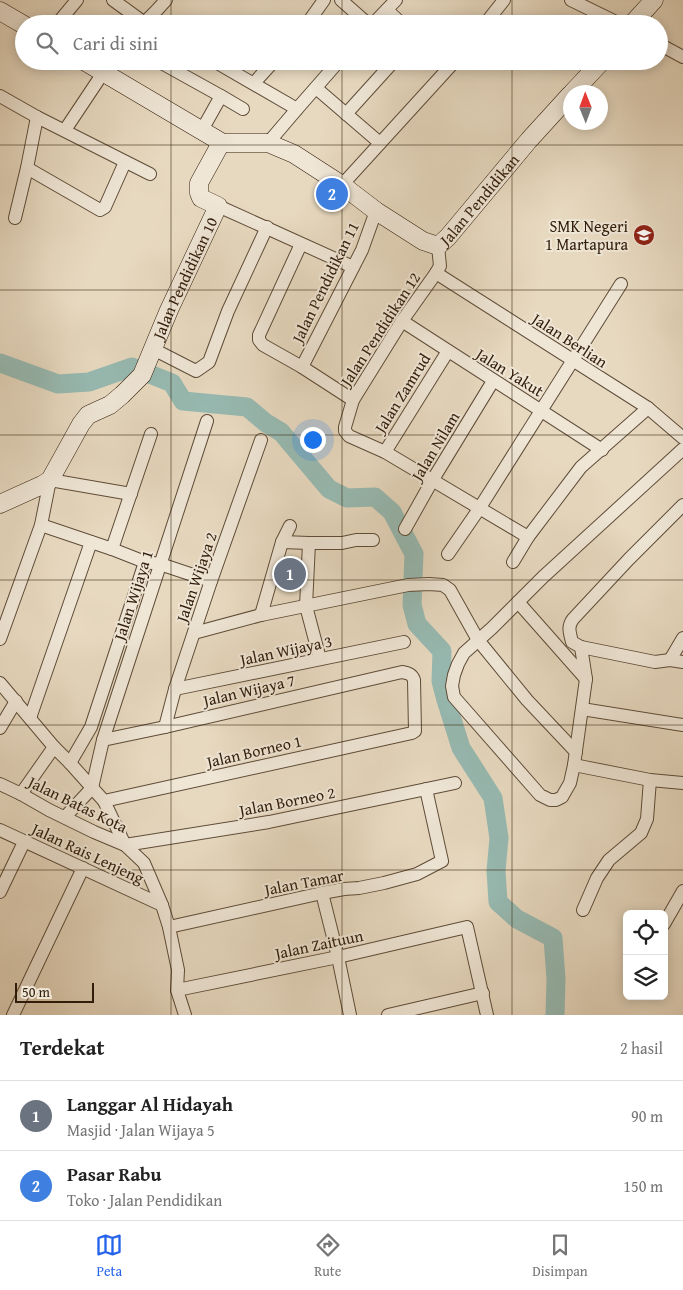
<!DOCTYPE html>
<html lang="id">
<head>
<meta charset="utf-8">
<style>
	body { margin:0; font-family:"Gentium Book Plus",serif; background:#f6f6f6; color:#222 }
	.controls { position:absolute; right:15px; bottom:15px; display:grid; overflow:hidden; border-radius:8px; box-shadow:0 2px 12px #0003 }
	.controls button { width:45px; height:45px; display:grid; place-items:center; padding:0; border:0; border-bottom:1px solid #e0e0e0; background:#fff; color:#222; font:25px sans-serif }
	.compass { position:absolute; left:563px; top:85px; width:45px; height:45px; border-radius:50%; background:#fff; box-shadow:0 2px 12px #0003; rotate:359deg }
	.scale { position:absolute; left:15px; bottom:12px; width:79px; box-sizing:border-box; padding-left:5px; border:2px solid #311d0a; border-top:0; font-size:14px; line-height:18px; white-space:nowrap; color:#311d0a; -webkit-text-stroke:4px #efe6d6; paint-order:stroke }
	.you { position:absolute; left:312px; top:439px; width:18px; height:18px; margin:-12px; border:4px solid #fff; border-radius:50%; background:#1a73e8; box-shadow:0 0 0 8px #1a73e833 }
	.badge { display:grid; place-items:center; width:32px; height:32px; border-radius:50%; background:#2563eb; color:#fff; font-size:16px; font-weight:700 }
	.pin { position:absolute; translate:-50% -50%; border:2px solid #fff; box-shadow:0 1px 5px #0006 }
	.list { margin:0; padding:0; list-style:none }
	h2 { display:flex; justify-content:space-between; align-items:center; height:65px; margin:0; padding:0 20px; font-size:21px }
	h2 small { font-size:16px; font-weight:400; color:#767676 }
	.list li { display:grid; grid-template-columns:32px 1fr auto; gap:15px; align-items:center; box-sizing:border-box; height:70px; padding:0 20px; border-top:1px solid #e0e0e0 }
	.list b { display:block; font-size:19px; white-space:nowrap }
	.list p { margin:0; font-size:16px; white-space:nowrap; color:#767676 }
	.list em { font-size:16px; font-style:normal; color:#767676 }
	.icon { flex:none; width:28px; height:28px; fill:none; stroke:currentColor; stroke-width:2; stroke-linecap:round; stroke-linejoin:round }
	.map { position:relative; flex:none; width:683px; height:1015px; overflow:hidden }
	.search { position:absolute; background:#fff; box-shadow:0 2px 12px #0003; left:15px; right:15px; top:15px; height:55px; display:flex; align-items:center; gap:12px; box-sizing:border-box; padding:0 18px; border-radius:28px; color:#767676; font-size:19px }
	.sheet { height:205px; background:#fff }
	nav { display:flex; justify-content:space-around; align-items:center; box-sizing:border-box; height:70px; border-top:1px solid #e0e0e0; background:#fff; font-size:14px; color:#767676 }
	nav a { display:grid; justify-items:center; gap:2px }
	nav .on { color:#2563eb }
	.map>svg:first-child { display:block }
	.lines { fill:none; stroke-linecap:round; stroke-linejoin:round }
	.river { stroke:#97bab2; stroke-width:19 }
	.street-casing { stroke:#5e4c38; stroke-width:14 }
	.secondary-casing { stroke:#311d0a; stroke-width:19 }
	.street { stroke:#efe6d6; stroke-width:12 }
	.secondary { stroke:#efe6d6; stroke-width:18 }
	.grid { fill:none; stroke:#311d0a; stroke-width:1; stroke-opacity:0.55 }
	.labels { text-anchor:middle; stroke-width:4; stroke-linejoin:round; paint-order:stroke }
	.street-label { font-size:16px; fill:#311d0a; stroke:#efe6d6 }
	.poi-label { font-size:16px; fill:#311d0a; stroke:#efe6d6; text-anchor:end }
</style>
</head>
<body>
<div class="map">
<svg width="683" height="1015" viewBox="0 0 683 1015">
	<rect width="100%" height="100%" fill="#e7d9c0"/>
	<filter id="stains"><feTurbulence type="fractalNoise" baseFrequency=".004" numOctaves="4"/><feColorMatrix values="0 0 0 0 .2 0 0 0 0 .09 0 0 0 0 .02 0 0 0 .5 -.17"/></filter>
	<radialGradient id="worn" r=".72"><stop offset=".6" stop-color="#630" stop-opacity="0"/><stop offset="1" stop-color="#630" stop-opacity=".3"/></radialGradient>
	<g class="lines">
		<polyline class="river" points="0,363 58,384 89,382 132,367 172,383 183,401 247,407 266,423 281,432 329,489 347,498 375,497 392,512 414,554 412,605 417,624 442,651 441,681 446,700 461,748 493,798 499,838 496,871 498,902 517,919 553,938 556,979 555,1015"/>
		<g class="street-casing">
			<g id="street">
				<polyline points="113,0 146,24"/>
				<polyline points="341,0 368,24"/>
				<polyline points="571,0 620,24"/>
				<polyline points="387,10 402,24"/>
				<polyline points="144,23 157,10 166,0"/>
				<polyline points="57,24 77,0"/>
				<polyline points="307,24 324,0"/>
				<polyline points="373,24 396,0"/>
				<polyline points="485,24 504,0"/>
				<polyline points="659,44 683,57"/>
				<polyline points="158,61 221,96 243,109"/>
				<polyline points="214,61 297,109"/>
				<polyline points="254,83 274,61"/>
				<polyline points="316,88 380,143"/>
				<polyline points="0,96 37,117 150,174"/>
				<polyline points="346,114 394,61"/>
				<polyline points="65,130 103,73"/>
				<polyline points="202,130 221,96"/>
				<polyline points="268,143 297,109 339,61"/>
				<polyline points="27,168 100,210 105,207 125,162"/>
				<polyline points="342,185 455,61"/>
				<polyline points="218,206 353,267"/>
				<polyline points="15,218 27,168 37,117"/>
				<polyline points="301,244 259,335 259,340 263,345 302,367 353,400"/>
				<polyline points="438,246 440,266 436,273 402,321 353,400 345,427 345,431 349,436 385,452 528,537"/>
				<polyline points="436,273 648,408 683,438"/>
				<polyline points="402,321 602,450"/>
				<polyline points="153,349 196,371 209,362 228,311 267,227"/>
				<polyline points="302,367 362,250 376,211"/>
				<polyline points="385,452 448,351"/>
				<path d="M683,505L629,559L573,619C567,627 570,633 572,642L581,647L655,662L670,660L683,662"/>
				<polyline points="41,525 112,549 145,562 160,564 211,581"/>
				<polyline points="405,529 432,481 493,381"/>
				<polyline points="282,542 309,543 342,543 356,540 373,540"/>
				<polyline points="309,543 306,606 320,659"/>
				<polyline points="112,549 151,434"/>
				<polyline points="448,554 479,509 621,284"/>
				<polyline points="513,562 528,537 581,467 648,408"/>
				<polyline points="518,602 586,679"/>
				<polyline points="261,615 282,542 290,526"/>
				<polyline points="194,633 261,615 408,585 429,584 443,585 450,590 478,640 527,700 576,752"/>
				<polyline points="0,639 41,525 50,480 131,494"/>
				<polyline points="581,647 586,679 574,765 570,783 562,797 556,800 550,800 540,795 454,697 452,686 454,675 458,664 464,653 492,628 543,577 683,449"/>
				<polyline points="670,660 683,638"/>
				<path d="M0,683L54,747L70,763L104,801L412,733L415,731L414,680C412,674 408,673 402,672L165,727L103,740"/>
				<polyline points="175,689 404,642"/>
				<polyline points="582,709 683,725"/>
				<polyline points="30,718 91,542"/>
				<polyline points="165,727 175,689 211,581 261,440"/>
				<polyline points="0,728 16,701"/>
				<polyline points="70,763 91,727 145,562"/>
				<polyline points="574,765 650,780 683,783"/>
				<polyline points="0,784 21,794 49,810 94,832 125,845 144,863 162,905 169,927 178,970 177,990 185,1015"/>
				<polyline points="21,794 54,747"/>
				<polyline points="104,801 125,845 269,822 455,783"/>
				<polyline points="65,817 92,788 103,740 207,421"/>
				<polyline points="0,830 162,905"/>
				<polyline points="0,892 24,842"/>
				<polyline points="322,893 338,957 350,1015"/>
				<polyline points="583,910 597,878 609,860 641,833 647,819 650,780"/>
				<polyline points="664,924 683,891"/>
				<polyline points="169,927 322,893 344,889 359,888 384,883 417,874 442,861 426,789"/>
				<polyline points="177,990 338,957 467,927 487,1015"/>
				<polyline points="13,1015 83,868"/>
				<polyline points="388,1015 483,993"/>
			</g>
		</g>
		<g class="secondary-casing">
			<g id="secondary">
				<polyline points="0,11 24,25"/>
				<polyline points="632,24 654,0"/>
				<path id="s1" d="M84,61L221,142V143H268L294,154L342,185L376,211L423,241L438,246L448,237L529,140L570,95"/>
				<polyline points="573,92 602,61"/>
				<path id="s2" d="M0,504L42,485L50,480L81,424L88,415L110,405L122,395L142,375L169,310L218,206L201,198L199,193V183L221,143"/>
			</g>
		</g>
		<use href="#street" class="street"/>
		<use href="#secondary" class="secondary"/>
	</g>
	<path class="grid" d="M171,0V24M342,0V24M512,0V24M171,61V1015M342,61V1015M512,61V1015M0,145H683M0,290H683M0,435H683M0,580H683M0,725H683M0,870H683"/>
	<defs>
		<g id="school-disc" transform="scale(1.125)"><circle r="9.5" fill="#8f2418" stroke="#efe6d6"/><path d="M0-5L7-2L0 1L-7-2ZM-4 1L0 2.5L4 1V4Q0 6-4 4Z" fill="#fff"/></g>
	</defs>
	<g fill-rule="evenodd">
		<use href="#school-disc" x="644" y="235"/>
	</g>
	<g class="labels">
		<g class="street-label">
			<text dy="6" stroke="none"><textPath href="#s1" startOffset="469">Jalan Pendidikan</textPath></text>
			<text dy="6" stroke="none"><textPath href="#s2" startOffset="305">Jalan Pendidikan 10</textPath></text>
			<text transform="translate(325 282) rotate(-64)" y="6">Jalan Pendidikan 11</text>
			<text transform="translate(380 329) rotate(-57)" y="6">Jalan Pendidikan 12</text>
			<text transform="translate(570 340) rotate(33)" y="6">Jalan Berlian</text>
			<text transform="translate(510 372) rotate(32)" y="6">Jalan Yakut</text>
			<text transform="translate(402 393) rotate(-58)" y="6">Jalan Zamrud</text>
			<text transform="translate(435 446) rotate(-59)" y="6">Jalan Nilam</text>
			<text transform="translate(196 577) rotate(-71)" y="6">Jalan Wijaya 2</text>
			<text transform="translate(133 595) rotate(-72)" y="6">Jalan Wijaya 1</text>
			<text transform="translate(286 650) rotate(-12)" y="6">Jalan Wijaya 3</text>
			<text transform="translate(249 690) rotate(-13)" y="6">Jalan Wijaya 7</text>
			<text transform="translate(254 751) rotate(-13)" y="6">Jalan Borneo 1</text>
			<text transform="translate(287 801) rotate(-11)" y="6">Jalan Borneo 2</text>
			<text transform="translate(78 804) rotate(26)" y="6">Jalan Batas Kota</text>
			<text transform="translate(88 853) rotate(25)" y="6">Jalan Rais Lenjeng</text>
			<text transform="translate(304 882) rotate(-11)" y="6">Jalan Tamar</text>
			<text transform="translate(319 944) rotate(-12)" y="6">Jalan Zaituun</text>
		</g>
		<g class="poi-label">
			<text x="628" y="232">SMK Negeri<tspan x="628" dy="18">1 Martapura</tspan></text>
		</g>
	</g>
	<rect width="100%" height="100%" filter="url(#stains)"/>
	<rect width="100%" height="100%" fill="url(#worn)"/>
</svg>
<div class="controls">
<button><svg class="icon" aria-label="locate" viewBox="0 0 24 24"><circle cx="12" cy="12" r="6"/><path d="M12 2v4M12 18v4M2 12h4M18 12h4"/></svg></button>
<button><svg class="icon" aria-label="layers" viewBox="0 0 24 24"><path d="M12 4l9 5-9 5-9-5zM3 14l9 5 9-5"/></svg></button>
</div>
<svg class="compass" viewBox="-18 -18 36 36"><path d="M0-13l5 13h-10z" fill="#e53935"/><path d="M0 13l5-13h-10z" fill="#767676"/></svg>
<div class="scale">50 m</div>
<div class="you"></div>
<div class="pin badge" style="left:290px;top:574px;background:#6b7280">1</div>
<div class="pin badge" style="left:332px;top:194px;background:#3f7fe0">2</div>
<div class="search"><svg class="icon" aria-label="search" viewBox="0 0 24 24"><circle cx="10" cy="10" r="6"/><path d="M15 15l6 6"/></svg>Cari di sini</div>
</div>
<section class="sheet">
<h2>Terdekat<small>2 hasil</small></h2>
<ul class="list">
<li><span class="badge" style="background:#6b7280">1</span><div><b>Langgar Al Hidayah</b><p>Masjid · Jalan Wijaya 5</p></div><em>90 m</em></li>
<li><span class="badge" style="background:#3f7fe0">2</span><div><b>Pasar Rabu</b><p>Toko · Jalan Pendidikan</p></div><em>150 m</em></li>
</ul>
</section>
<nav>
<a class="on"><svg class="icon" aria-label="map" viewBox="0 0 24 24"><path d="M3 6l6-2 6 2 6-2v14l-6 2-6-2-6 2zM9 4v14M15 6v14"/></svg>Peta</a>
<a><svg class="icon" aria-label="directions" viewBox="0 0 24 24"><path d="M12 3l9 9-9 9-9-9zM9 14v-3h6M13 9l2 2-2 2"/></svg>Rute</a>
<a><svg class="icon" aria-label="saved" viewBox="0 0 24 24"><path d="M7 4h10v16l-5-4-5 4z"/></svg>Disimpan</a>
</nav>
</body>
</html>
